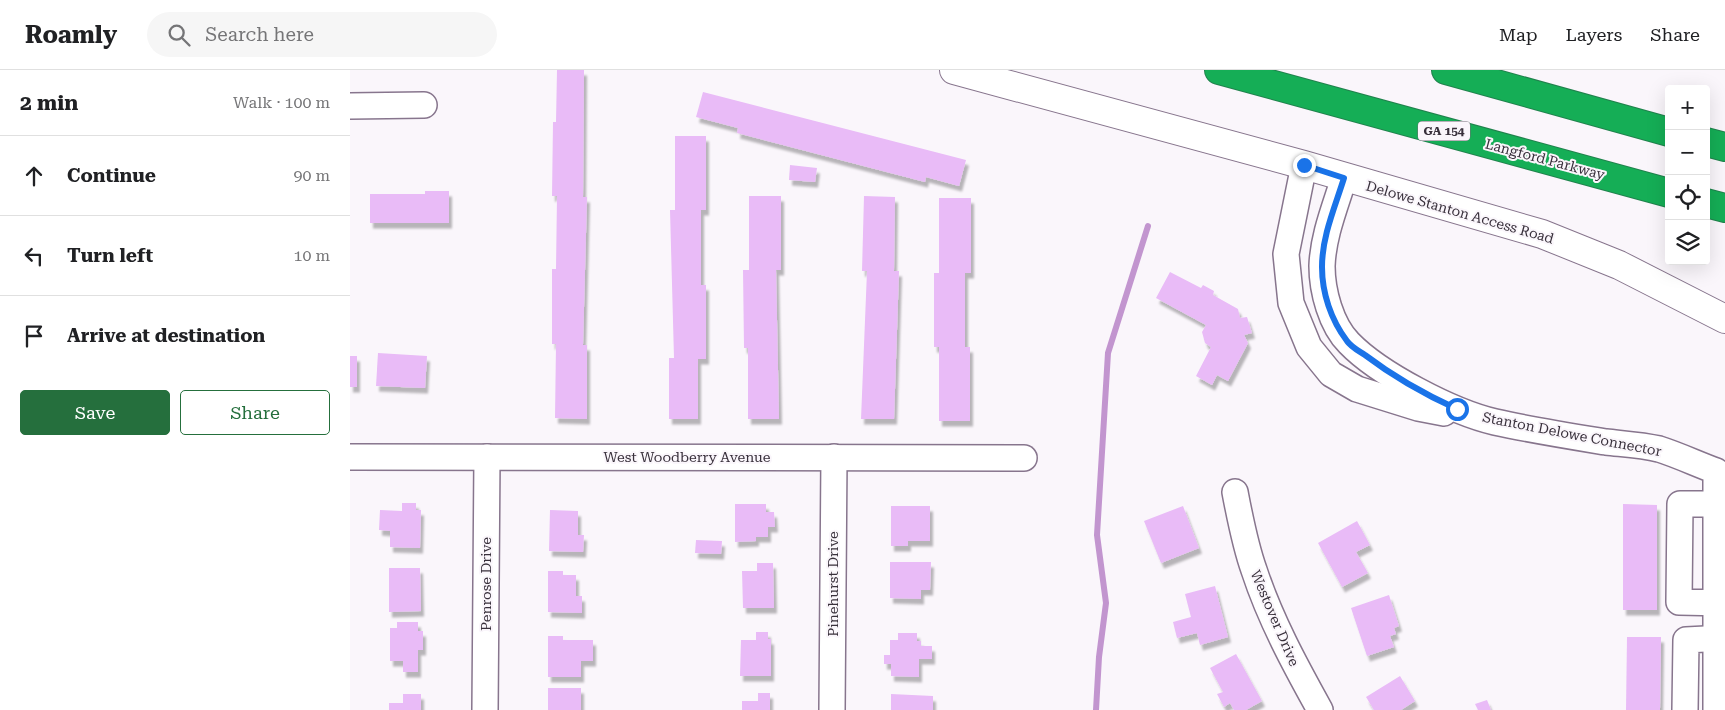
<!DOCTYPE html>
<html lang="en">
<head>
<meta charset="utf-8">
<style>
	body { margin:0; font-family:"Roboto Serif",serif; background:#f6f6f6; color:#202124 }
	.controls { position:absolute; right:15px; top:15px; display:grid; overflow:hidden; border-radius:5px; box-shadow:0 5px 20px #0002 }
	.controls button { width:45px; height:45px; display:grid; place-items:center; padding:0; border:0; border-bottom:1px solid #e0e0e0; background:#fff; color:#202124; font:25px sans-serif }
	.stop { position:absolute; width:15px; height:15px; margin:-11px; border:4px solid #1a73e8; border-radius:50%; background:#fff }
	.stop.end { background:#1a73e8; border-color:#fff; box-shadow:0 1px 5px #0008 }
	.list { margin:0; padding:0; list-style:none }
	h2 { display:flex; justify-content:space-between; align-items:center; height:65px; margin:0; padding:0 20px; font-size:21px }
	h2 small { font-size:16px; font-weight:400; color:#757577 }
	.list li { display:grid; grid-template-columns:32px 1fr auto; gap:15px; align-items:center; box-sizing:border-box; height:80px; padding:0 20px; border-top:1px solid #e0e0e0 }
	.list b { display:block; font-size:19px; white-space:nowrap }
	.list em { font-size:16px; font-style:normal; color:#757577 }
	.actions { display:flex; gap:10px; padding:15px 20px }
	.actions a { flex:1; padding:11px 0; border:1px solid #256f3d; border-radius:5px; text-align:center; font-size:18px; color:#256f3d }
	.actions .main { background:#256f3d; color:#fff }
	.icon { flex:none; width:28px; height:28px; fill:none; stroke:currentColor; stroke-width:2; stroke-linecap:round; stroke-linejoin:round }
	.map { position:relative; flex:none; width:1375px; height:640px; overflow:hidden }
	header { display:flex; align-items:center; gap:30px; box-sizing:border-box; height:70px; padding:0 25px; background:#fff; border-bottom:1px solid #e0e0e0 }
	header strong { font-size:24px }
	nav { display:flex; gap:28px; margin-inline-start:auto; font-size:18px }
	.search { width:350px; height:45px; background:#f6f6f6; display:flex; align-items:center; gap:12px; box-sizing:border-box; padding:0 18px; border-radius:28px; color:#757577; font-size:19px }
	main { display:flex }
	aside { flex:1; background:#fff }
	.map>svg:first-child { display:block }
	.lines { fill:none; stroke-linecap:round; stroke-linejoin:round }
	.stream { stroke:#c295cf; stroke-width:6 }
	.building { fill:#e9bbf7; filter:url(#shadow) }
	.minor-casing { stroke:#87758d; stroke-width:28 }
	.tertiary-casing { stroke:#87758d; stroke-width:30 }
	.motorway-casing { stroke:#21824d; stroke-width:30 }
	.minor { stroke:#fff; stroke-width:25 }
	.tertiary { stroke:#fff; stroke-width:28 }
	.motorway { stroke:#15ae56; stroke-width:28 }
	.route { stroke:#1a73e8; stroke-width:6 }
	.labels { text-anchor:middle; stroke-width:4; stroke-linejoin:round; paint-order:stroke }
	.shield { fill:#faf6fb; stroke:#726b75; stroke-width:1 }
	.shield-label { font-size:12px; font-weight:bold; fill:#38303b }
	.street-label { font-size:14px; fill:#38303b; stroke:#faf6fb }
</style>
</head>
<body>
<header>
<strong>Roamly</strong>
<div class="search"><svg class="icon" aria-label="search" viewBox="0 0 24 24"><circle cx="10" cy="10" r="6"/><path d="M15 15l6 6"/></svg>Search here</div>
<nav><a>Map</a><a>Layers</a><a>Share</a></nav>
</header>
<main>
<aside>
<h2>2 min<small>Walk · 100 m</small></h2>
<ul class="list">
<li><svg class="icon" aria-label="ahead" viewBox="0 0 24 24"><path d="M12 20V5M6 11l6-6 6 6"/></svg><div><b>Continue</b></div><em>90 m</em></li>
<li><svg class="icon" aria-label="left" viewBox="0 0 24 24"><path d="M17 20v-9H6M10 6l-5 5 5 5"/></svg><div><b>Turn left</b></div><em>10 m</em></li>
<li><svg class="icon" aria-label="arrive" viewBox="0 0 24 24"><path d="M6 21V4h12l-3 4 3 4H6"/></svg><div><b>Arrive at destination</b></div></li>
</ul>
<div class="actions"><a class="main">Save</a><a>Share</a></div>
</aside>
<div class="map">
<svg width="1375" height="640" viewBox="0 0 1375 640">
	<defs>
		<filter id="shadow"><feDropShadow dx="3" dy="5.5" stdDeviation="1" flood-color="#0004"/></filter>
	</defs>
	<rect width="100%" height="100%" fill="#faf6fb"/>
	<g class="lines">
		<polyline class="stream" points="746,640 749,587 756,533 747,465 758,283 798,156"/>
	</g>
	<g class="building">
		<polygon points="207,0 234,0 233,127 237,127 233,275 237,275 237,349 205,348 206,274 202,274 202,199 206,199 207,126 202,126 203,52 206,52"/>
		<polygon points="353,22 616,90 609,116 576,107 575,112 387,63 388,58 346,47"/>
		<polygon points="325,66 356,66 356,140 351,140 351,215 356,215 356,289 348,289 348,349 319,349 319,288 324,288 320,140 325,140"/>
		<polygon points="440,95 467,98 465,112 439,110"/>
		<polygon points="75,121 99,121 99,153 20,153 20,124 75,124"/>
		<polygon points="399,126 431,126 431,200 426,200 429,349 398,349 398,278 394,278 393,200 399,200"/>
		<polygon points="514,126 545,127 544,201 549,201 544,349 511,349 517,201 512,201"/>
		<polygon points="589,128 621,128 621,203 615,203 615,277 620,277 620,351 589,351 589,277 584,277 584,203 589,203"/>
		<polygon points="820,202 851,218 853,215 864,221 863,225 888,239 890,248 897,247 902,263 894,265 898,273 878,311 867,305 862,315 846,306 861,277 855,273 852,262 856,255 806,228"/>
		<polygon points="28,283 77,286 75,318 26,316"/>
		<rect x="0" y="286" width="7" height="31"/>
		<polygon points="52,433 66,433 66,440 71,440 70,478 40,477 40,461 29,460 30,440 52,441"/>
		<polygon points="385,434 416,434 416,442 424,442 425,457 418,457 418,467 406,467 406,471 385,472"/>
		<polygon points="1273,434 1307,435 1307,540 1273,540"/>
		<polygon points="541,436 580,436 580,471 558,471 558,476 541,476"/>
		<polygon points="833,436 849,478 811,493 794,451"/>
		<polygon points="200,440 228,441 228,465 234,465 233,482 199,481"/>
		<polygon points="1007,451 1020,475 1006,482 1018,503 992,517 968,473"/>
		<polygon points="346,470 372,471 371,484 345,483"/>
		<polygon points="540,492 581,492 580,520 571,520 571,529 540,528"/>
		<polygon points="407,493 423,493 424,538 393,538 392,501 407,501"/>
		<polygon points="39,498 70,498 71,541 39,542"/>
		<polygon points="198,501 213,501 213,505 226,505 226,526 232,526 232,543 198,542"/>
		<polygon points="865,516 878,567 850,575 847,563 827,568 823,552 841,547 835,524"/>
		<polygon points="1039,525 1049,556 1044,558 1046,564 1040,566 1044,577 1017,586 1001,538"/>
		<polygon points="47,552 68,552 68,561 73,561 73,580 68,580 68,602 53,602 53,591 40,591 40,558 47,558"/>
		<polygon points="406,562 418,562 418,569 421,569 421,606 390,606 391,570 406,570"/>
		<polygon points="548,563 567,563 567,571 571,571 571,576 582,576 582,589 569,589 569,607 541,606 541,594 534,594 534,585 540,585 540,570 548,570"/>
		<polygon points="198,566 213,566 213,570 243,570 243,591 231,591 231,607 198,607"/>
		<polygon points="1277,567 1311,567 1310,640 1276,640"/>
		<polygon points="886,584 912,631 896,640 884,640 880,633 874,637 867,624 873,622 860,598"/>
		<polygon points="1050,606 1065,631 1051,640 1024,640 1016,627"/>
		<rect x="198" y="618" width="33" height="22"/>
		<polygon points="408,623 420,623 420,640 392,640 392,631 408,631"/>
		<polygon points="53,624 71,624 71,640 39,640 39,633 53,633"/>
		<polygon points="541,624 583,626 583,640 541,640"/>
		<polygon points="1137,630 1141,640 1128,640 1125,634"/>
	</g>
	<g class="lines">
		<g class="minor-casing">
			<g id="minor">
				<polyline points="0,36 74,35"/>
				<polyline points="954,95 936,184 941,233 959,277 981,304 1007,319 1068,338 1094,343"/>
				<path d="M994,108C985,137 973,166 972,196C972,221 981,255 999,273C1029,304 1102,342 1145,352C1181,360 1219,366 1256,372C1274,374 1292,375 1309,379C1328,385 1347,394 1366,401V640"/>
				<polyline points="0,387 674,388"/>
				<path d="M885,422C890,448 895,475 904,500C920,549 945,595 970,640"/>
				<polyline points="1375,434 1330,434 1329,532 1375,533"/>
				<polyline points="135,640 137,387"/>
				<polyline points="482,640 484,387"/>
				<polyline points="1335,640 1336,570 1375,568"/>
			</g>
		</g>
		<g class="tertiary-casing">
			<polyline id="tertiary" points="604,0 954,95 1192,164 1269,195 1375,249"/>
		</g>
		<g class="motorway-casing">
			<g id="motorway">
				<polyline points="869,0 1319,123"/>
				<polyline points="1096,0 1319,62"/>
				<polyline points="1356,72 1375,77"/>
				<polyline points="1356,133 1375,138"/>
			</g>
		</g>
		<use href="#minor" class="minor"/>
		<use href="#tertiary" class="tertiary"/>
		<use href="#motorway" class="motorway"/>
	</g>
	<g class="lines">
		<path class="route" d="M954,95L994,108C985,137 972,166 972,197C972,223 981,250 997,271C1001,277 1009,281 1015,285C1044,307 1074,324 1107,339"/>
	</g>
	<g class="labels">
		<rect class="shield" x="1068" y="51.5" width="52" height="19" rx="4"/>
		<g class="shield-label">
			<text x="1094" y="65">GA 154</text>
		</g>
		<g class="street-label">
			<text transform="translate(1195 89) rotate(15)" y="5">Langford Parkway</text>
			<text transform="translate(1110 142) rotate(16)" y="5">Delowe Stanton Access Road</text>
			<text transform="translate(1222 364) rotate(11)" y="5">Stanton Delowe Connector</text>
			<text x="337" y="392">West Woodberry Avenue</text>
			<text transform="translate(136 514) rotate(-90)" y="5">Penrose Drive</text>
			<text transform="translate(483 514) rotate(-90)" y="5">Pinehurst Drive</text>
			<text transform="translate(925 548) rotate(67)" y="5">Westover Drive</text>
		</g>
	</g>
</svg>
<div class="controls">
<button>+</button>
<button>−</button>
<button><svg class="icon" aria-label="locate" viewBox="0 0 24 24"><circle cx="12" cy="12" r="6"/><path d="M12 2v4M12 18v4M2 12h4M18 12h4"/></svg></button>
<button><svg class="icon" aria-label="layers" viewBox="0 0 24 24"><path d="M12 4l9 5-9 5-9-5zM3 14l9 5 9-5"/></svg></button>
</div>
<div class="stop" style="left:1107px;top:339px"></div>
<div class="stop end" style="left:954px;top:95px"></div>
</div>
</main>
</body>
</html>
